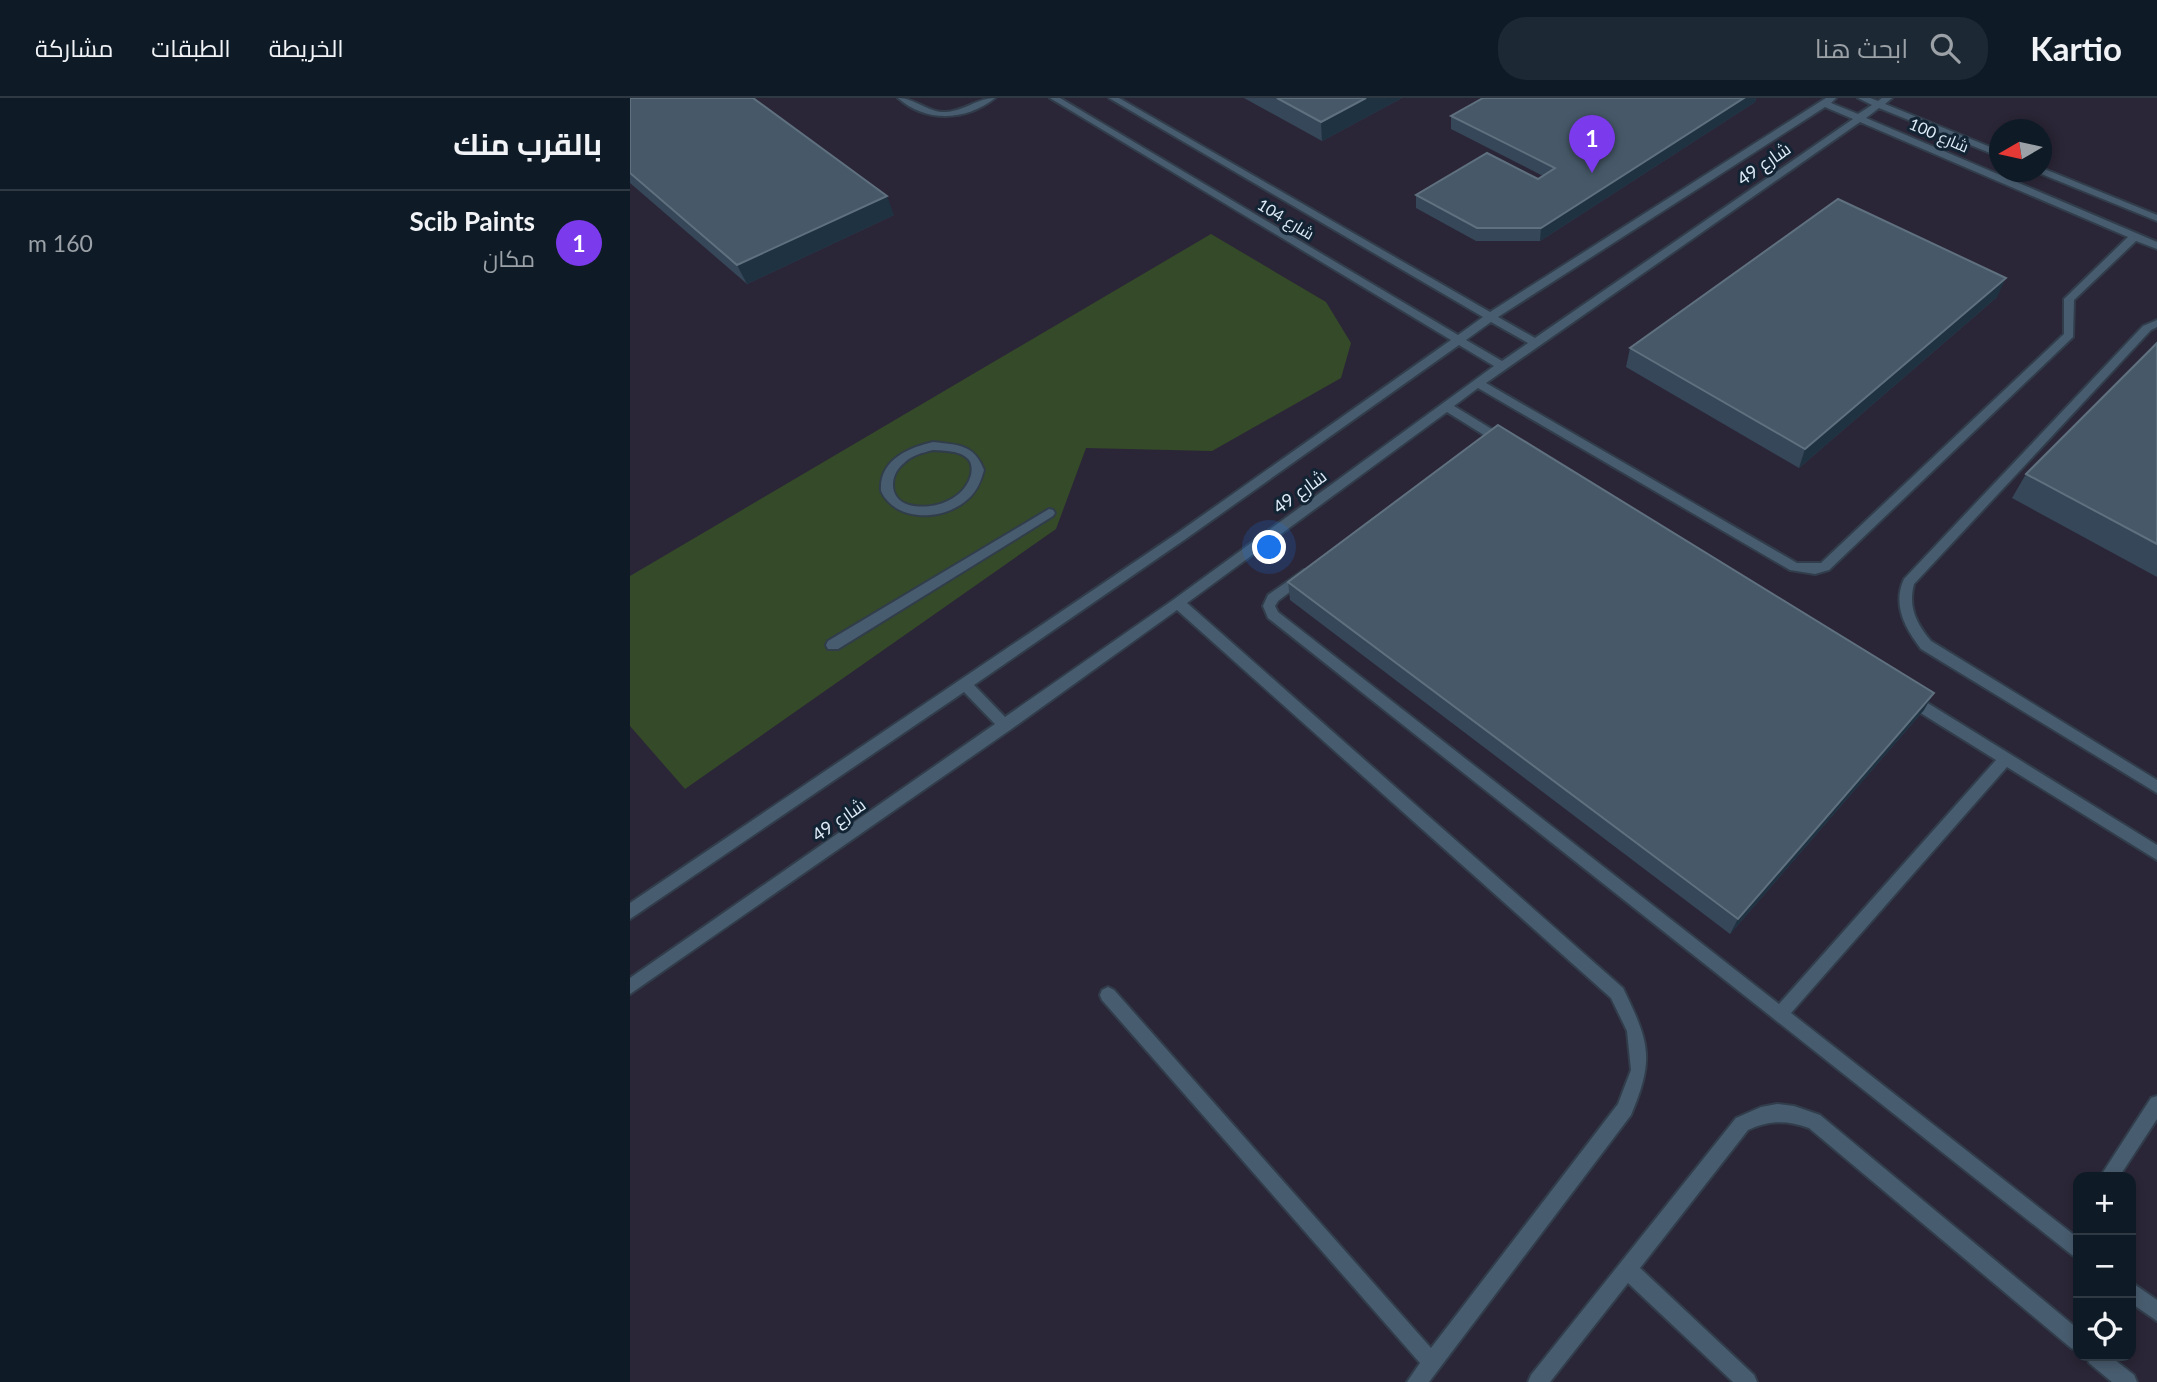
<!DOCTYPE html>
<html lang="ar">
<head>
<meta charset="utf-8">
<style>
	body { margin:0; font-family:Lato,Cairo,sans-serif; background:#1c2833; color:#f1f3f6; direction:rtl }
	.controls { position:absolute; right:21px; bottom:21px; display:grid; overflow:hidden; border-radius:14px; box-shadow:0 4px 10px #0003 }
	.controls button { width:63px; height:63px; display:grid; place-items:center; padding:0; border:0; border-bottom:2px solid #2e3944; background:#0e1b27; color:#f1f3f6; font:35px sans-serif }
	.compass { position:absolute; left:1359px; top:21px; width:63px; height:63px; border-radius:50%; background:#0e1b27; box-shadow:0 4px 10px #0003; rotate:261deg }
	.you { position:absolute; left:640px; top:450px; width:24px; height:24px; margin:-18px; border:5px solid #fff; border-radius:50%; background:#1a73e8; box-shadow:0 0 0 10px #1a73e833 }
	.badge { display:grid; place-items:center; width:46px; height:46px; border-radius:50%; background:#7c3aed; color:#fff; font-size:23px; font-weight:700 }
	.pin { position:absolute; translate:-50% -58px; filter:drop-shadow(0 2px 4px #0008) }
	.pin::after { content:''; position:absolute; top:37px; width:24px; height:21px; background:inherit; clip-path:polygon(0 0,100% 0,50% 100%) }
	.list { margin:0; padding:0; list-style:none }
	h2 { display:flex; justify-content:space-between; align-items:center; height:91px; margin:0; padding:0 28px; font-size:30px }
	h2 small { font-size:23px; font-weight:400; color:#9ba1a7 }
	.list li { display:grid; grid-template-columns:46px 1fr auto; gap:21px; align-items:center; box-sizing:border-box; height:105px; padding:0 28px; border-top:2px solid #2e3944 }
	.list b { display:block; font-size:26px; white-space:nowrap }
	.list p { margin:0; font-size:23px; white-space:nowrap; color:#9ba1a7 }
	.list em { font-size:23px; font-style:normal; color:#9ba1a7 }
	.icon { flex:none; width:38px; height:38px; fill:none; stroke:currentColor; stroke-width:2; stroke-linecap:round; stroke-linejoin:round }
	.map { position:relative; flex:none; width:1527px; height:1284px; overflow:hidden; direction:ltr }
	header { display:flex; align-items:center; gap:42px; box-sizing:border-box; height:98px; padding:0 35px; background:#0e1b27; border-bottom:2px solid #2e3944 }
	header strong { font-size:33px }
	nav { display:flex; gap:38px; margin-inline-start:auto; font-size:24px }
	.search { width:490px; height:63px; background:#1c2833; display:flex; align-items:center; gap:18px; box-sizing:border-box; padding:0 24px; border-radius:28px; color:#9ba1a7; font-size:26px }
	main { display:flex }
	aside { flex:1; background:#0e1b27 }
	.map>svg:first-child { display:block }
	.industrial { fill:#2b2637; fill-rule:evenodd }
	.green { fill:#354a28 }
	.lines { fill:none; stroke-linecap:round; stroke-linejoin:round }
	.lane-casing { stroke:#313d4b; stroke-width:4 }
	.lane { fill:#485c6f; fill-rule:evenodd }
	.wall { fill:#354758 }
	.shaded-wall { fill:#1f3242 }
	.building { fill:#475969; stroke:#5f707f; stroke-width:2 }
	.labels { text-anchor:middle; stroke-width:6; stroke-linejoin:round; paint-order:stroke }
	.far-street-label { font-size:16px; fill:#dfebf6; stroke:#122434 }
	.street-label { font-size:18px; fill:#dfebf6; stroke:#122434 }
</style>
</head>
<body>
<header>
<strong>Kartio</strong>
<div class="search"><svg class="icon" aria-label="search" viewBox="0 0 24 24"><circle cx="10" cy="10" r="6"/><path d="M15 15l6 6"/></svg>ابحث هنا</div>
<nav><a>الخريطة</a><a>الطبقات</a><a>مشاركة</a></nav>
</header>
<main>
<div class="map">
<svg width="1527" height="1284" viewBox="0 0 1527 1284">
	<rect width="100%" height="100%" fill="#122434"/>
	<path class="industrial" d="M0,0H1527V1284H0ZM1370,32H1412V74H1370ZM1448,1079H1501V1258H1448Z"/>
	<polygon class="green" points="581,136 696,204 721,245 711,280 582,353 456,350 426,431 55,691 0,628 0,478"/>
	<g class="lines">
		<g class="lane-casing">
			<g id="lane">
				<path d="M268,0C285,0 298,15 316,14C334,13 348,0 365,0C336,23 296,25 268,0Z"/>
				<path d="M420,0H430L828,237L853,219L479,0H489L860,214L1196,0H1206L1201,5L1228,16L1242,7L1228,0H1240L1248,3L1252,0H1262L1255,6L1370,53V59L1249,10L1236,20L1527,144V151L1506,143L1444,202L1443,239L1199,472L1185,476L1160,472L848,290L824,308L878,341V347H870L817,314L557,505L993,890C1019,944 1025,960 1001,1017L799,1284H777L790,1265L472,902L470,897L472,892L478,889L484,892L801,1250L988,1006L1001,972L997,933L981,900L547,512L380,632L0,896V880L365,626L334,594L0,821V805L549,434L821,242ZM1195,9L1223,21L905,240L868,219ZM1230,24L1498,139L1434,201V236L1191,465H1167L856,285ZM861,224L898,245L872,263L836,242ZM829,247L864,268L543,502L375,619L344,587L557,440Z"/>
				<polygon points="1412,70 1527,117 1527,123 1409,75"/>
				<path d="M1527,222V229L1521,232L1284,486C1278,509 1286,525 1301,543L1527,682V695L1291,551C1275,530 1262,507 1274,481L1513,228Z"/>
				<path d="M303,344C328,347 344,346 354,372C351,383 347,393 338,401C314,423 266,425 251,393C249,362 278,350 303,344ZM303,352C314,353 331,352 339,362C342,366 342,372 341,377C334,402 303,413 279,407C258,401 259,377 274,365C282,357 292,355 303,352Z"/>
				<polygon points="419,411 423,412 425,415 423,418 208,551 198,551 196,547 198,543"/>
				<polygon points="674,472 680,477 678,480 648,503 645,508 648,514 1149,906 1366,662 1273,604 1271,600 1273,596 1283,596 1527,747 1527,762 1377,669 1161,915 1448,1140 1448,1160 1442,1157 638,520 633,508 638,497"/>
				<polygon points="1527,998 1527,1021 1489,1079 1470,1079 1521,1000"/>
				<path d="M1147,1006L1164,1008L1190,1017L1448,1231V1252L1441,1250L1179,1030C1157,1022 1139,1022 1118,1032L1010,1170L1124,1277L1127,1284H1103L998,1185L920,1284H898L901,1277L1106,1020L1131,1009Z"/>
				<polygon points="1501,1184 1527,1202 1527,1223 1501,1205"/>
				<polygon points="1457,1258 1480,1258 1504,1277 1507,1284 1482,1284 1459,1265"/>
			</g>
		</g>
		<use href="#lane" class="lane"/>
	</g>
	<g class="wall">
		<polygon points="0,0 264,117 117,186 0,85"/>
		<polygon points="614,0 772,0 692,43"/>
		<polygon points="853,0 1126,0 1125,4 910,143 846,143 786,110 786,97 908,81 913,78 821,31 821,18"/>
		<polygon points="1367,199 1169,370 996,269 1000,250"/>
		<polygon points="1527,245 1527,479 1382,400 1396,376"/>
		<polygon points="658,484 1294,612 1100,836 660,502"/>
	</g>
	<g class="shaded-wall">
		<polygon points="736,0 772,0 692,43 691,24"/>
		<polygon points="1114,0 1126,0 1125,4 910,143 911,130"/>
		<polygon points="257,98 264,117 117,186 107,167"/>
		<polygon points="1376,180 1367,199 1169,370 1175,351"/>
		<polygon points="1304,595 1294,612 1100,836 1108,821"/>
	</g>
	<g class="building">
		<polygon points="0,0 123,0 257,98 107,167 0,75"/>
		<polygon points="647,0 736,0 691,24"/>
		<polygon points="853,0 1114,0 911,130 847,130 786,97 857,55 908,81 925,70 821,18"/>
		<polygon points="1208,101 1376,180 1175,351 1000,250"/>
		<polygon points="1527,245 1527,446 1396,376"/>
		<polygon points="868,327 1304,595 1108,821 658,484"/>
	</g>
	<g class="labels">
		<g class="far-street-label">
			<text transform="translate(1309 37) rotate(23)" y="6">شارع 100</text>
			<text transform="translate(656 121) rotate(31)" y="6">شارع 104</text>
		</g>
		<g class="street-label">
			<text transform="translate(1134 66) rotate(-35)" y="6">شارع 49</text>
			<text transform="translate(670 394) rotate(-36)" y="6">شارع 49</text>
			<text transform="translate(209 722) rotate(-35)" y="6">شارع 49</text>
		</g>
	</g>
</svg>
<div class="controls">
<button>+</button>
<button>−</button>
<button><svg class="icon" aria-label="locate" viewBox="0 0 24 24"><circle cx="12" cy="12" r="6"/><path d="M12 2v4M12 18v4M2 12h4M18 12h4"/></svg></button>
</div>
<svg class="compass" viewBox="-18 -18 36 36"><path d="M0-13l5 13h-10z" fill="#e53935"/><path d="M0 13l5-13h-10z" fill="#9ba1a7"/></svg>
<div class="you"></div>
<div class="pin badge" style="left:962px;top:75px">1</div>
</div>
<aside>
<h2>بالقرب منك<small></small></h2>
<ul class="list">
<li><span class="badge">1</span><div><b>Scib Paints</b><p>مكان</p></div><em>160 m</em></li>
</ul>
</aside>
</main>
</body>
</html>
